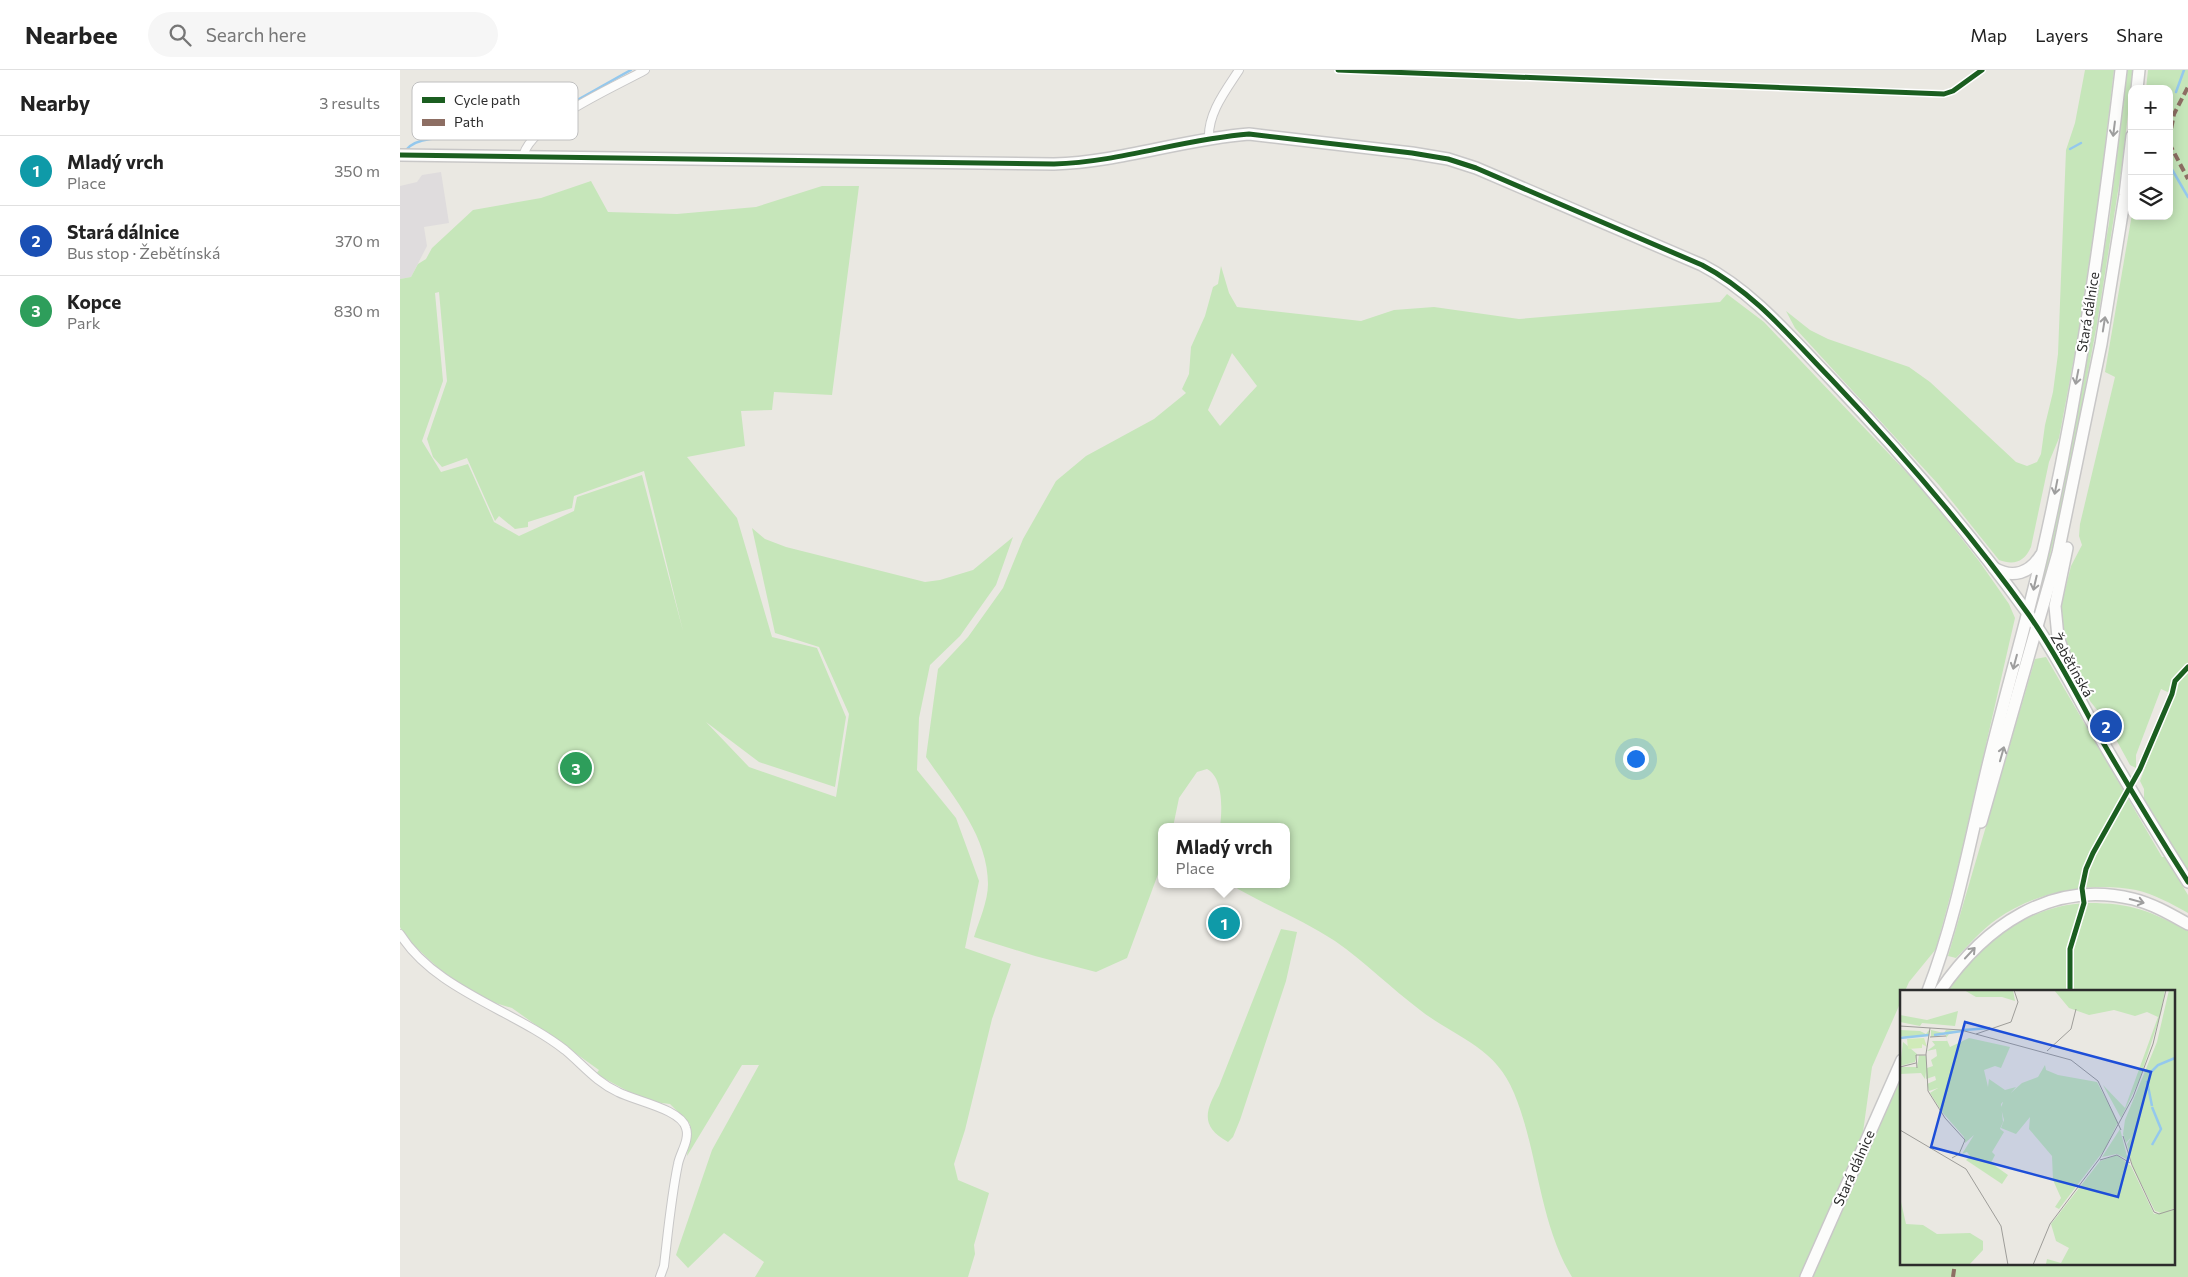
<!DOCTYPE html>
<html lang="en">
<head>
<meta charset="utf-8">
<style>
	body { margin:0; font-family:Commissioner,sans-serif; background:#f6f6f6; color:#222 }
	.controls { position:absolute; right:15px; top:15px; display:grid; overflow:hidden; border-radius:10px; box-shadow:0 2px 12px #0003 }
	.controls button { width:45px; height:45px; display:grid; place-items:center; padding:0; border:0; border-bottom:1px solid #e0e0e0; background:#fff; color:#222; font:25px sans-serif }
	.you { position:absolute; left:1235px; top:688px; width:18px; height:18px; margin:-12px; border:4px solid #fff; border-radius:50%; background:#1a73e8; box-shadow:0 0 0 8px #1a73e833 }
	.badge { display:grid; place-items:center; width:32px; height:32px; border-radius:50%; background:#6e6e6c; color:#fff; font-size:16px; font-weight:700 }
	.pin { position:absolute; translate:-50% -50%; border:2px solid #fff; box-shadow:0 1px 5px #0006 }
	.popup { position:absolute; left:758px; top:753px; width:132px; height:65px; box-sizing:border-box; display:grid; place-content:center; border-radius:10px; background:#fff; filter:drop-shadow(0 1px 4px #0005); font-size:16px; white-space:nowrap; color:#767676 }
	.popup b { font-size:19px; color:#222 }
	.popup::after { content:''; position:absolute; left:50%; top:100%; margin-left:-10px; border:10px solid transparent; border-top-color:#fff }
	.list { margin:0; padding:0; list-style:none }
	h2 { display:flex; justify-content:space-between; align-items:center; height:65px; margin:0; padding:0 20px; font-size:21px }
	h2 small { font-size:16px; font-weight:400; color:#767676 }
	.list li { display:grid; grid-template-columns:32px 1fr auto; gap:15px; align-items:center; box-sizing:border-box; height:70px; padding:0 20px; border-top:1px solid #e0e0e0 }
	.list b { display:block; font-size:19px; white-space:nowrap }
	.list p { margin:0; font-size:16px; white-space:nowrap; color:#767676 }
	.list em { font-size:16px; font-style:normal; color:#767676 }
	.icon { flex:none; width:28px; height:28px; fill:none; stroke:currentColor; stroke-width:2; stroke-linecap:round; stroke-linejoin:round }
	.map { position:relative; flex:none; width:1788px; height:1207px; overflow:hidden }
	header { display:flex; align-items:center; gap:30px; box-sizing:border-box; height:70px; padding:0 25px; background:#fff; border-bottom:1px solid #e0e0e0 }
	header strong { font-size:24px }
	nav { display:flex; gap:28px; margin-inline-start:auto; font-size:18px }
	.search { width:350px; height:45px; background:#f6f6f6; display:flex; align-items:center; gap:12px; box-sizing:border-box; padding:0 18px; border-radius:28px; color:#767676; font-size:19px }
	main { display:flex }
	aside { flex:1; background:#fff }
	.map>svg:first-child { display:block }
	.industrial { fill:#dfdcdd }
	.green { fill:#c6e6ba; fill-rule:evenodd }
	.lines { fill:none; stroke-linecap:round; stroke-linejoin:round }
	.stream { stroke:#94c8ed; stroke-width:2.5 }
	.street-casing { stroke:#c8c7c7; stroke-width:10 }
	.secondary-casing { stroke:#c8c7c7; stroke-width:14 }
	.street { stroke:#fcfcfb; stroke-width:8 }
	.secondary { stroke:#fcfcfb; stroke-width:11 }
	.quiet { stroke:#8d6e63; stroke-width:4; stroke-dasharray:8 4; stroke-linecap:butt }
	.cycleway-casing { stroke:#fff; stroke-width:8 }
	.cycleway { stroke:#1b5e20; stroke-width:5 }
	.oneway { stroke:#9e9e9e }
	.labels { text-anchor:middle; stroke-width:4; stroke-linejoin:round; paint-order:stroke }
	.street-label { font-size:14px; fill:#2c2c2c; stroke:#fff }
	.inset-river { fill:none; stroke:#94c8ed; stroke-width:2.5 }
	.inset-road { fill:none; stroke:#9e9d99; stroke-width:1 }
	.view { fill:#1d4ed8; fill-opacity:0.15; stroke:#1d4ed8; stroke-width:2.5 }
	.inset-edge { fill:none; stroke:#2c2c2c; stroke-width:2.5 }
	.key { fill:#fff; stroke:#c0c0c0; stroke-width:1 }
	.key-label { font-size:14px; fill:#2c2c2c }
</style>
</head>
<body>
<header>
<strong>Nearbee</strong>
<div class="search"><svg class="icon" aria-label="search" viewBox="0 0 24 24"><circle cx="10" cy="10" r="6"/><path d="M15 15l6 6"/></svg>Search here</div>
<nav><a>Map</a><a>Layers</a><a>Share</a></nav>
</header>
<main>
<aside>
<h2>Nearby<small>3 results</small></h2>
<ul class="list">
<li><span class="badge" style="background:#0f9aa8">1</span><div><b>Mladý vrch</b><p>Place</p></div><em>350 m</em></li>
<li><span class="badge" style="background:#1a4fb4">2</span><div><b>Stará dálnice</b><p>Bus stop · Žebětínská</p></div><em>370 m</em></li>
<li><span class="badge" style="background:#2e9e5b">3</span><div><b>Kopce</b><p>Park</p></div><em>830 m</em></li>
</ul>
</aside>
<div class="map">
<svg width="1788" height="1207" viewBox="0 0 1788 1207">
	<rect width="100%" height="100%" fill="#eae8e2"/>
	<polygon class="industrial" points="41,102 49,153 24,157 27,176 11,207 0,209 0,116 17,112 22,105"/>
	<g class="green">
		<path d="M1685,0H1714L1700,119L1678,267L1659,368L1649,392L1631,477C1624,493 1613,495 1599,490L1539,415L1395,258L1386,241L1410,260L1428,269L1509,297L1530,312L1616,392L1627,396L1637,392L1641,384L1645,355L1653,322L1658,284L1666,80L1675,53Z"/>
		<polygon points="1727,0 1733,0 1722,96 1697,254 1666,421 1639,530 1637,528 1692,253 1709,153"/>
		<polygon points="1748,0 1788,0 1788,801 1744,731 1744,719 1740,711 1772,624 1761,619 1736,685 1736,698 1730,695 1706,651 1690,631 1663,565 1661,536 1671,496 1682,475 1679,466 1680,454 1715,307 1705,302 1732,144 1732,146 1769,146 1769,19 1746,19"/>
		<path d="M191,111L208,142L277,144L356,137L422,116H459L432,325L374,322L372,340L341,341L345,376L287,387L337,448L372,567L417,578L446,647L435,717L359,692L306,652L349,697L436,727L449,644L419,577L375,563L352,458L365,469L386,477L525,512L540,510L573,500L613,467L596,515L560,566L530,595L519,648L517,700L556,748L579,811L565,878L611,894L592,949L565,1060L554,1094L558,1110L589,1123L574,1175L575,1184L568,1207H355L364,1192L324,1163L288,1198L276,1185L312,1080L359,995H342L287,1086L290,1054L270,1034L246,1031L196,1004L199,1000L112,938L89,931L49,908L7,869L0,857V209L11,207L18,194L26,189L32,178L73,140L141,128ZM39,222L47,311L27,369L33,387L42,397L67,388L95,451L99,446L115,459L128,457V452L172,438L174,426L244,401L283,561L242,405L177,427L174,441L119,466L94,452L68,394L41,402L22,371L43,311L35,223Z"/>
		<path d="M821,196L829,223L837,237L961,251L994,240L1034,237L1119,249L1320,232L1327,224L1364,252L1527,424L1579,491L1609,534L1615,548L1557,801L1536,879L1509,912L1505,921H1502V929L1472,997L1463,1062L1399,1207H1172C1138,1150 1139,1083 1114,1023C1095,976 1056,968 1020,940C991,918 965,892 935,871C905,851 870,837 838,819L833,814H886V757H820C822,741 824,708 807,699L797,702L779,728L773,757H762L761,796L727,888L696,902L635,886L574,867C579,851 588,831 588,814C588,766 552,725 526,687L538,599L568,567L603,518L623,469L656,411L686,386L754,349L786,323L782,319L789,304L791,277L805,246L813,217L818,214ZM832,283L857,316L820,356L808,340Z"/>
		<path d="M1646,587L1762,787H1765L1788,825V843C1772,834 1754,824 1736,820C1690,811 1635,822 1597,849C1581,860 1569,875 1556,888L1548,886L1635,589Z"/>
		<path d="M1688,833C1732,833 1750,841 1788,861V1207H1413L1502,1006V1193H1774V921H1547C1581,872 1628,835 1688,833Z"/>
		<path d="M881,859L897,862L886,911L840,1050L833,1067L828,1072C799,1056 806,1040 819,1016Z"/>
	</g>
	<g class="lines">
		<g class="stream">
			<polyline points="1776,22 1784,0"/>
			<path d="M7,79C21,62 67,70 89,66C141,55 185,25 231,0"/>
			<polyline points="1670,79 1681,73"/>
			<polyline points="1770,96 1788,127"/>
		</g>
		<g class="street-casing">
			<g id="street">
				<path d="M809,70C807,44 826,20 839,0"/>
				<path d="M123,88C126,55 217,16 245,0"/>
				<path d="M0,864C35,920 114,940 165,980C183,995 196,1012 218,1022C235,1031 281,1039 286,1058C290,1070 280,1083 278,1094C271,1128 268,1162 264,1196L260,1207"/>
			</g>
		</g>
		<g class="secondary-casing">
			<g id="secondary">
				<polyline points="1737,19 1739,0"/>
				<path d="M0,85L654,94C720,92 783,69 849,64L1012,83L1048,89L1076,98L1302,195C1354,222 1392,269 1432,310C1503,385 1569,461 1629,545C1656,584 1678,627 1701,669C1729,717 1758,765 1788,812"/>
				<polyline points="1667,478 1655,536 1658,567 1672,606"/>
				<path d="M1594,498C1613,509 1630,503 1641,485"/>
				<polyline points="1581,752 1658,483 1701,274 1725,125 1732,66"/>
				<path d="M1528,921C1557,846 1571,765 1590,687C1607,618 1627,551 1643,481C1679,323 1702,161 1721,0"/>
				<path d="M1540,921C1584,857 1650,809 1733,829C1753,834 1770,844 1788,854"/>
				<polyline points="1406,1207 1502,990"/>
			</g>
		</g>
		<use href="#street" class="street"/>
		<use href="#secondary" class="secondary"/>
		<g class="quiet">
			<polyline points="1769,70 1774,44 1788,17"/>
			<polyline points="1769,73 1788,109"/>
			<polyline points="1553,1207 1555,1193"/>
		</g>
		<g class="cycleway-casing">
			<g id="cycleway">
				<polyline points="938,0 1544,24 1553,21 1582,0"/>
				<path d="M0,85L654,94C720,92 783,69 849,64L1012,83L1048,89L1076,98L1302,195C1354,222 1392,269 1432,310C1503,385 1569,461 1629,545C1656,584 1678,627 1701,669C1729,717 1758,765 1788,812"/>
				<polyline points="1670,921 1670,879 1684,833 1682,818 1686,799 1693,783 1740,699 1772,624 1775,611 1788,597"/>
			</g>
		</g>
		<use href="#cycleway" class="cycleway"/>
	</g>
	<defs><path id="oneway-shaft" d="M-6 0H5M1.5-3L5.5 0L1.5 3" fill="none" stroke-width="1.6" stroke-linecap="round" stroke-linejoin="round" transform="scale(1.25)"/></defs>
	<g class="oneway">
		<use href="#oneway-shaft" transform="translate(1714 59) rotate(97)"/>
		<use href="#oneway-shaft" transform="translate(1704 254) rotate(-81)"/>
		<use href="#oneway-shaft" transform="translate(1677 307) rotate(101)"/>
		<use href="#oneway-shaft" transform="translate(1656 417) rotate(101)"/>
		<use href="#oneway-shaft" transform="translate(1635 513) rotate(103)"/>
		<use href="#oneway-shaft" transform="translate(1615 592) rotate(105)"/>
		<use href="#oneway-shaft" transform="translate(1602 684) rotate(-74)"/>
		<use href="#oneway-shaft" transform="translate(1737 831) rotate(15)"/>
		<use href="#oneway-shaft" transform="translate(1570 883) rotate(-47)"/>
	</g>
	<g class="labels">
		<g class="street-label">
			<text transform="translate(1688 242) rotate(-81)" y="5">Stará dálnice</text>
			<text transform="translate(1672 595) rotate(60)" y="5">Žebětínská</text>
			<text transform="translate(1454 1098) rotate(-66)" y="5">Stará dálnice</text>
		</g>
	</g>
	<g transform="translate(1500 920)">
		<rect width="275" height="275" fill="#eae8e2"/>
		<path d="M64,0H113L115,11L102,7H76ZM154,0H265L261,23L239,91L221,128L203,95L225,118L258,27L247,22L235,26L214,20L189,25L169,18ZM269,0H275V218L262,223L255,221L233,178L227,154L232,146L226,153L223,144L225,130L257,52ZM58,21L55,36L22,33L20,36L0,32V25L27,30ZM0,40L20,41L26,44L29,40V45L6,47L0,46ZM31,40L44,43L46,40L62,41L49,44L46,48L50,57L69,48L110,57L101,78L95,76L84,80L88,97L89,89L105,100L116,97L101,114L103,132L100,139L104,142L92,162L95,165L91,173L108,185L102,194L66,170L70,166L67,162L62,164L74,145L65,153L64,147L42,122L30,103L38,98L29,101L27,94L36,90L35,86L26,89V82L25,89L21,83L0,84V77H17L19,65L26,66L27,78L33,76L31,70L37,66L36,59L27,61L35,55L32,51H47L46,47V44L31,47ZM3,52L17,64L15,72L0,76ZM145,75L146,80L158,85L197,92L218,132L205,159L159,219L155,217L161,208L153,190L152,166L129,139L130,127L116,144L101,138L104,130L101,118L104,109L122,93L138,87ZM220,139L228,170L217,164L202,167ZM217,165L231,176L254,224L275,219V275L146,274L147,269L161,273L169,258L156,251L151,234L200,171ZM1,212L6,234L23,235L37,244L70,243L83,251V260L69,275H0Z" fill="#c6e6ba"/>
		<path d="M24,48L27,57L22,54V58L8,59L7,49Z" fill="#d0ebb8"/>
		<path class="inset-river" d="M64,40L90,38M34,45L62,41M0,48L29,45M249,84L258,75L275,68M247,91L252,116M252,155L261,139L252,117"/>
		<path class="inset-road" d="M0,36L61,40L171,70L198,91L221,140M30,38L26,64L28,101L45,128L65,150L59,164L52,168M76,44L111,32L118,12L114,0M30,47L46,46M147,61L171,39L176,19M0,77L16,73M17,78L16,65H26M0,140L66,179L101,236L108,275M223,146L232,175L254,222L259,224L275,219M200,170L217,165L230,173M133,275L150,234L200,168L233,107L253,54L266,0"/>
		<path class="view" d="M65,32L251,82L218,207L31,157Z"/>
		<rect width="275" height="275" class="inset-edge"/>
	</g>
	<rect x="12" y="12" width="166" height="58" rx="8" class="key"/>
	<rect x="22" y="27" width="23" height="6" fill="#1b5e20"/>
	<rect x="22" y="49" width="23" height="7" fill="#8d6e63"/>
	<g class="key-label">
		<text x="54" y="35">Cycle path</text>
		<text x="54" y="57">Path</text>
	</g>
</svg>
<div class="controls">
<button>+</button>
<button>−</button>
<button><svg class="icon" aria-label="layers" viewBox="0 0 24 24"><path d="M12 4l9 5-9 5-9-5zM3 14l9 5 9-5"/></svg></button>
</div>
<div class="you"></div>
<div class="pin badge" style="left:824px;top:853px;background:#0f9aa8">1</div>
<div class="popup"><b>Mladý vrch</b>Place</div>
<div class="pin badge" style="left:1706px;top:656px;background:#1a4fb4">2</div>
<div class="pin badge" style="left:176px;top:698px;background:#2e9e5b">3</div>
</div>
</main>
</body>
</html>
